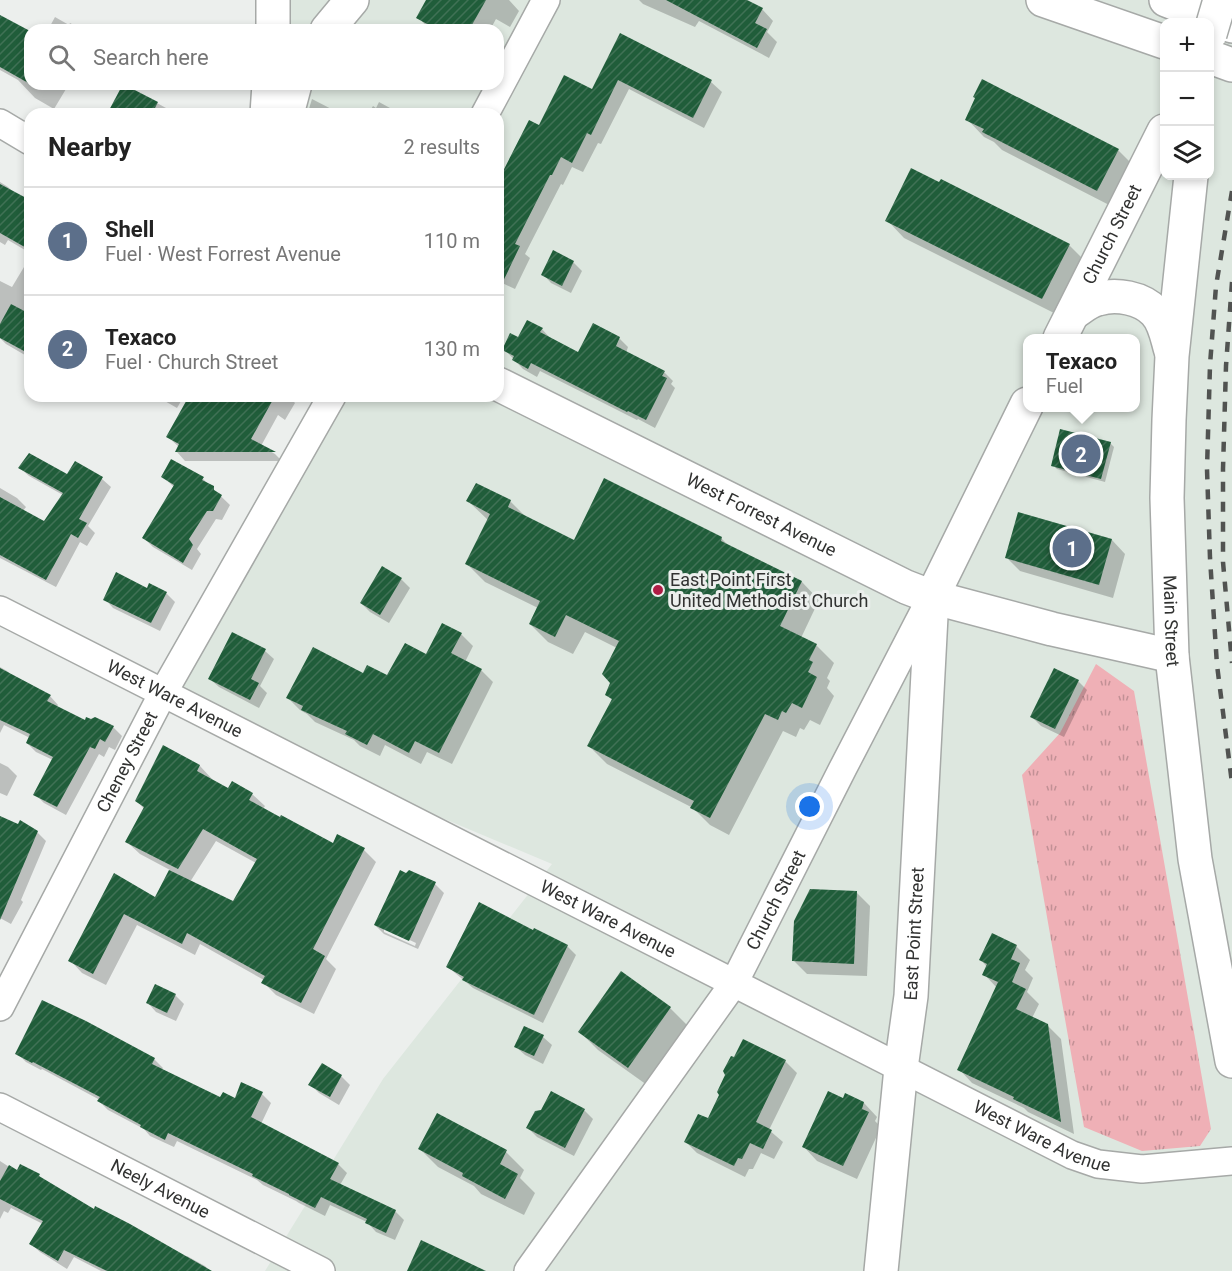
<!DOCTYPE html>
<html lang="en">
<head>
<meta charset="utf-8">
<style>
	body { margin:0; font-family:Roboto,sans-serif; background:#f2f2f2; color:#222 }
	.controls { position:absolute; right:18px; top:18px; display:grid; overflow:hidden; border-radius:12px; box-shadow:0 3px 9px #0003 }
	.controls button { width:54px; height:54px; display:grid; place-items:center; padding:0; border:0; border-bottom:2px solid #e0e0e0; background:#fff; color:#222; font:30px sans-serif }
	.you { position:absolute; left:810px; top:807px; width:21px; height:21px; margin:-15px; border:4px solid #fff; border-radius:50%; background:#1a73e8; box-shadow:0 0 0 9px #1a73e833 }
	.badge { display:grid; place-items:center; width:39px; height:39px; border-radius:50%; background:#d93025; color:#fff; font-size:20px; font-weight:700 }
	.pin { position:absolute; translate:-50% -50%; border:3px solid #fff; box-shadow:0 2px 6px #0006 }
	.popup { position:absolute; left:1023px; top:334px; width:117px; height:78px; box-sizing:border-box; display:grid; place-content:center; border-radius:12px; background:#fff; filter:drop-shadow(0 2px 4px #0005); font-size:20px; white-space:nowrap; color:#767676 }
	.popup b { font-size:22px; color:#222 }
	.popup::after { content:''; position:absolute; left:50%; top:100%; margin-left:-12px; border:12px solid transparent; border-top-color:#fff }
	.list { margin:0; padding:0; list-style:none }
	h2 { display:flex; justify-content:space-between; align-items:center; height:78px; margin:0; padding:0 24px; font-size:26px }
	h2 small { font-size:20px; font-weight:400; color:#767676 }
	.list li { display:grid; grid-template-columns:39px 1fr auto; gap:18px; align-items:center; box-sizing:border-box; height:108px; padding:0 24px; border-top:2px solid #e0e0e0 }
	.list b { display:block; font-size:22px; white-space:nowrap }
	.list p { margin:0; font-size:20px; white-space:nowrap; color:#767676 }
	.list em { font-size:20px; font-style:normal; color:#767676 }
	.icon { flex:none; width:33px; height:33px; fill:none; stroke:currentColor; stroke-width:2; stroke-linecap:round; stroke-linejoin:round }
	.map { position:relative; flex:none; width:1232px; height:1271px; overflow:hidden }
	.search { position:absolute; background:#fff; box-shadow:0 3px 9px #0003; left:24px; top:24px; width:480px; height:66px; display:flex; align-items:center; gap:15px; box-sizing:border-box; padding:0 21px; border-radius:18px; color:#767676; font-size:22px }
	.panel { position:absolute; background:#fff; box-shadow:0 3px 9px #0003; left:24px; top:108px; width:480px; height:294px; border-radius:18px }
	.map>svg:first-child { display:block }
	.built { fill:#dde7df; fill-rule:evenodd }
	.park { fill:url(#park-tufts) }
	.shadow { fill:#0003; fill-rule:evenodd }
	.building { fill:url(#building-hatch) }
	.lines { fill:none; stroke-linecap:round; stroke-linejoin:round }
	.minor-casing { stroke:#a6a9a7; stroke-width:30 }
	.major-casing { stroke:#a6a9a7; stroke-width:36 }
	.minor { stroke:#fff; stroke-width:27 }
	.major { stroke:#fff; stroke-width:33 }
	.rail { stroke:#515351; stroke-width:4.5; stroke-dasharray:10 10; stroke-linecap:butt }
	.major-bridge-casing { stroke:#a6a9a7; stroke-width:36; stroke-linecap:butt }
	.major-bridge { stroke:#fff; stroke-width:33 }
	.poi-dot { fill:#af1c45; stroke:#ecefed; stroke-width:2 }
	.labels { text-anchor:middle; stroke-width:6; stroke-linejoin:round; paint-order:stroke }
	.street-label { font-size:18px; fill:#313231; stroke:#ecefed }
	.poi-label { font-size:18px; fill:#313231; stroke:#ecefed; text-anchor:start }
</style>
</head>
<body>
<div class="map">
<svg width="1232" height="1271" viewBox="0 0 1232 1271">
	<defs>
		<pattern id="park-tufts" width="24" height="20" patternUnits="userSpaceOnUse" patternTransform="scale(1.5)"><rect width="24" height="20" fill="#efb0b6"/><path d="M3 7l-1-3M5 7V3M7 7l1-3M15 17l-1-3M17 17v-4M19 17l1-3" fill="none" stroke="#c29095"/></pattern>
		<pattern id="building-hatch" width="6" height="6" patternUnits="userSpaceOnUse" patternTransform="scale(1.5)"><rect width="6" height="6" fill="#205d3a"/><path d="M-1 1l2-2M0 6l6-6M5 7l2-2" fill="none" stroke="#407155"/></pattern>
	</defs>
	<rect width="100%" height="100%" fill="#ecefed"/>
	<path class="built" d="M265,0H1232V1271H265L383,1079L552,864L161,700L345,396H498V114H268L267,84H498V30H265ZM1164,22H1210V176H1164ZM1027,338H1135V408H1027Z"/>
	<polygon class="park" points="1096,664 1134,691 1211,1129 1200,1146 1142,1151 1084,1127 1022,775 1060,733"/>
	<g class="shadow">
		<polygon points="427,0 509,0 519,11 510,27 496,19 490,30 430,30 418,17"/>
		<polygon points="639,0 744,0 762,9 773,21 767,32 777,42 769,58 699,21 695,27 643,4"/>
		<polygon points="0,16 30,33 30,84 69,84 54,109 35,98 18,80 0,70"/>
		<polygon points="55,17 69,25 70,23 83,30 44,30 47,26 49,28"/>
		<polygon points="620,35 711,82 722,92 704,128 629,89 601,144 598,143 583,172 572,167 563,185 561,184 525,254 530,258 515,289 498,281 498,173 503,175 539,127 593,91"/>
		<polygon points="124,85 177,114 109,114"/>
		<polygon points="312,99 341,114 311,114 308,112"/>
		<polygon points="379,102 401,114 368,114 373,106 376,108"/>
		<polygon points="967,119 1118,150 1136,168 1115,208 1002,150 994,142 984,137"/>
		<polygon points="0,182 8,187 15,194 30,202 30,253 8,240 5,245 0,242"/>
		<polygon points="887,220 1069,245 1087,263 1060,316 904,238"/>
		<polygon points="30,257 30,358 6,344 0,338 0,281 12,287"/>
		<polygon points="573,262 582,271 571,293 551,283 543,274"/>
		<polygon points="542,329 550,338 578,354 619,338 628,347 626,353 664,372 673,381 671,384 675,388 655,428 638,419 637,420 540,371 537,377 523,369 504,349 519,339"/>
		<polygon points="156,396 184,396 177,408"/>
		<polygon points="217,396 296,396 293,401 295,403 285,420 278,415 261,446 275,454 282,461 185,461 177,452 179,447 168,437"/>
		<polygon points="1110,443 1114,447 1105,482 1057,469 1053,465"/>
		<polygon points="172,461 203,479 230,505 222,520 216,519 197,549 201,554 192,570 153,547 144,538 174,487 163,477"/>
		<polygon points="75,463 102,479 111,487 88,526 95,533 87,546 80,542 56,587 0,558 0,488 17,498 26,507 23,511 45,523 63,495 29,476 20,468 68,476"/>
		<polygon points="468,501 510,501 528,519 574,542 721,538 730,547 802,582 819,600 801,638 816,645 834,663 827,678 830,681 827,688 834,696 820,725 810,720 804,730 800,728 796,737 783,731 729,835 710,825 693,808 607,764 589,746 613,701 607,695 612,683 617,648 585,632 573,654 548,642 530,624 538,608 485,582 467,564 488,520"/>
		<polygon points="1112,540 1125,554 1113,598 1020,571 1006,557"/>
		<polygon points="401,579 410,588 389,623 370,612 361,603"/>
		<polygon points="166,593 175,602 160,631 113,608 105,599"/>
		<polygon points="232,634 265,651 274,659 260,686 267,693 259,708 219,687 210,679"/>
		<polygon points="461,634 473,646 465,662 481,670 493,682 452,764 427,752 421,764 385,745 380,756 360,746 354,740 315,722 307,714 300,710 288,698 364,675 388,677 427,656"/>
		<polygon points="0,667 7,671 15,678 50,696 58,705 57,707 85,722 113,727 122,736 115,750 109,747 104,757 99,754 66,815 44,803 35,794 53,760 36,752 27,743 30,738 4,725 0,733"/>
		<polygon points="1078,681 1087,690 1064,737 1041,726 1032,717"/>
		<path d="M163,747L200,766L212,779L211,781L229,790L252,794L265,806L263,809L333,845L364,850L376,862L326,959L336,969L314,1014L276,995L263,982L264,980L200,944L195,955L137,925L106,985L82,973L70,960L115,876L156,899L170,870L140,854L127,842L144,809L137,801ZM216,841L256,863L234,903L190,882Z"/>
		<polygon points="0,763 8,767 17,776 7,796 0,793"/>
		<polygon points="0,830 37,832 46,841 21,900 23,902 11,924 0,918"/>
		<path d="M407,875L435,884L444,893L418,949L384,934L375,925ZM384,928L416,943L415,946L384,932Z"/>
		<polygon points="857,893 870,906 867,976 807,974 793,960"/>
		<polygon points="534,932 567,946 576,955 543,1023 473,988 448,967"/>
		<polygon points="1016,946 1030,960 1025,970 1033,978 1027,992 1039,1004 1032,1018 1047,1025 1061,1039 1074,1134 1028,1112 1024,1108 972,1083 959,1069 997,988 984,974 987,967 981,960"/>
		<polygon points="621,974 670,1008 688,1026 647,1085 598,1050 580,1032"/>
		<polygon points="175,995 184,1004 176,1021 156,1012 148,1003"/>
		<polygon points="543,1037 552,1045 543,1064 525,1055 516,1047"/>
		<polygon points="17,1053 154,1059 163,1068 162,1070 221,1099 235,1100 262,1094 271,1103 261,1124 338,1164 347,1173 340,1185 395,1211 404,1220 395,1240 376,1232 367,1222 330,1205 325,1216 299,1203 296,1201 263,1185 257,1180 177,1141 174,1147 150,1136 144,1129 108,1110 99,1101 100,1100 42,1069 41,1070 26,1062"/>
		<polygon points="785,1061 797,1073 769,1130 783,1142 774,1159 761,1153 753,1169 749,1169 745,1177 697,1153 686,1142 708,1120"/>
		<polygon points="341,1076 350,1085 339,1105 319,1093 310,1084"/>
		<polygon points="844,1100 864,1103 877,1117 875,1121 881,1127 857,1179 817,1161 804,1147"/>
		<polygon points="584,1110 593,1119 574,1156 537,1137 528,1128 542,1112"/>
		<polygon points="437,1115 506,1152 524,1170 520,1178 535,1193 524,1215 481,1194 474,1186 438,1167 420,1149"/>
		<polygon points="0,1161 17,1172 39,1176 43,1180 94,1211 186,1258 187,1256 205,1266 210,1271 101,1271 74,1257 67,1269 40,1252 31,1244 43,1224 11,1208 8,1213 4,1211 0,1219"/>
	</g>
	<g class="building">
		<polygon points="426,0 486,0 469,30 438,30 416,18"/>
		<polygon points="666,0 747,0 763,8 755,23 767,29 757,48"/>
		<polygon points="0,15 30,31 30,84 0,67"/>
		<polygon points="620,33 712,80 693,118 618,80 591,135 587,133 572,163 561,157 552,175 550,175 515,244 520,246 498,292 498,181 529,120 539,125 564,75 592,89"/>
		<polygon points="982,79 1119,149 1097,191 982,132 984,129 965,120 975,98 973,97"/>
		<polygon points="123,84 158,102 152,114 107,114"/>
		<polygon points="911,168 939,182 941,179 1070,244 1042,299 885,221"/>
		<polygon points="0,184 30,200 30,250 0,233"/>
		<polygon points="553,250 574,261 562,286 541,275"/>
		<polygon points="11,304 30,314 30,340 24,351 0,338 0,324"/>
		<polygon points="527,320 543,328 540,332 578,352 593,323 620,337 616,346 665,371 662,376 667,378 646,420 628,411 627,412 531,363 528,369 512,360 514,356 502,350 510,333 518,337"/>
		<polygon points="189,396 275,396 251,439 276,452 175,452 179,444 166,437"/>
		<polygon points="1060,429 1111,442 1101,479 1051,466"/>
		<polygon points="29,453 67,474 75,461 103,477 79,519 87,523 78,538 71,534 46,580 0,555 0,497 44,521 63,493 18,468"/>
		<polygon points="171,459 204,477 202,480 214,486 214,490 222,495 213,511 207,511 189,539 193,545 183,563 142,538 174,485 161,477"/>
		<polygon points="604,478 722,537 721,541 802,581 780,626 817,644 809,660 813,662 808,672 817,677 802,708 792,703 786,713 782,711 778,720 765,714 710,818 690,808 694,801 587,746 612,699 605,695 610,683 602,674 619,641 566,615 555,637 529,624 540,601 465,564 490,514 466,501 476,483 511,500 508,507 574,540"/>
		<polygon points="1018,512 1112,539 1099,585 1005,558"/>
		<polygon points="382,566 402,578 380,615 360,603"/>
		<polygon points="116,572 147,588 149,583 167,592 151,623 103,600"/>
		<polygon points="442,623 462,633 451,653 482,669 439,753 415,741 409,753 373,734 367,745 345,734 347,731 301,710 303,706 286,698 313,647 363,673 367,665 387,675 405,643 426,654"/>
		<polygon points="232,632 266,649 251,679 259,683 250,700 208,679"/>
		<polygon points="0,668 51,695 47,701 85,720 86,717 91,719 95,717 114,726 105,742 100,739 95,749 90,747 57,807 33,795 53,757 26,743 30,734 0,720"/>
		<polygon points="1054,668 1079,680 1055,729 1030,717"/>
		<polygon points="163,745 200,765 197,771 228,788 232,781 253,793 249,800 280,817 281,815 333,843 337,834 365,848 313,949 325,956 301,1003 261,983 265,976 187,933 182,944 124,914 93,974 68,961 114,873 155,897 169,870 233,901 257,859 203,829 178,869 125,842 144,807 135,801"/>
		<polygon points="0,816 18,824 20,820 38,831 0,920"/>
		<polygon points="400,870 406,873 409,870 436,882 409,941 374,925"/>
		<polygon points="810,889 857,891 854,964 792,961 794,921"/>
		<polygon points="479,902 533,930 534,928 568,945 534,1015 462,980 464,977 446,967"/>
		<polygon points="992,933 1017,945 1011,959 1020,963 1012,982 1026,989 1016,1009 1048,1024 1061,1122 1013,1099 1014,1097 957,1070 998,982 982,975 987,964 979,960"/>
		<polygon points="621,971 671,1007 628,1068 578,1032"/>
		<polygon points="155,984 176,994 167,1013 146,1003"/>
		<polygon points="42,1000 86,1021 155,1058 152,1064 220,1097 223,1092 235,1098 241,1082 263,1092 251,1117 339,1163 330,1179 396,1210 386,1233 365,1223 367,1219 321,1197 315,1208 289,1195 289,1194 252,1176 253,1174 168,1133 165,1140 140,1127 141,1125 97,1101 100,1097 33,1062 32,1063 15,1054"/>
		<polygon points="524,1026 544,1035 534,1056 514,1047"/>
		<polygon points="743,1039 786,1060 756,1122 772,1130 763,1149 750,1143 742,1159 738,1158 734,1166 684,1142 698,1114 708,1118 719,1095 717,1092 725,1075 723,1071 731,1056 734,1057"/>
		<polygon points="322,1063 342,1075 330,1097 308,1085"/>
		<polygon points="551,1091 585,1109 565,1148 526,1128 535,1111 541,1110"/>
		<polygon points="828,1091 843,1098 845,1093 864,1102 862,1109 869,1112 843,1166 802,1147"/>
		<polygon points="437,1113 507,1150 500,1164 518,1174 505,1199 462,1176 463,1173 418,1149"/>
		<polygon points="20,1164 40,1174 39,1176 94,1209 95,1206 130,1224 212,1271 107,1271 64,1250 58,1261 29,1244 43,1221 0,1199 0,1181 9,1165 17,1170"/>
		<polygon points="421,1240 486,1271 407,1271"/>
	</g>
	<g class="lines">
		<g class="minor-casing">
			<g id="minor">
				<polyline points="485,114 546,0"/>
				<polyline points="0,123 30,141"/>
				<path id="s1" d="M0,610L1072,1155L1098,1164L1142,1169L1232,1161"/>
				<path id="s2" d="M0,1007L163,693L332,396"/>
				<path id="s3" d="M0,1107L321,1271"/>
				<path id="s4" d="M528,1271L734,983L843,768L930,600"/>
			</g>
		</g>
		<g class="major-casing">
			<g id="major">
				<polyline points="273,0 273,30"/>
				<polyline points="1043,0 1164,42"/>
				<polyline points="1166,0 1232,26"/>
				<polyline points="327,30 352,0"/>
				<polyline points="1210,57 1232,65"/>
				<polyline points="267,114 269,84"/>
				<polyline points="287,114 295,84"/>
				<path id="s5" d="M1191,176L1172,356L1169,420L1167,498L1172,656L1195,859L1232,1061"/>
				<path d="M1073,313C1081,308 1089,301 1098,299C1116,293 1142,298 1155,312C1165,322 1167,338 1171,351"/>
				<path id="s6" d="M1060,338L1164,131"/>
				<path id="s7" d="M498,384L906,587L932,597L1052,629L1172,656"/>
				<path id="s8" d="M881,1271L901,1068L911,996L932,597L1027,404"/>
			</g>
		</g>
		<use href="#minor" class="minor"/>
		<use href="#major" class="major"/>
		<g class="rail">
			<polyline points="1232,191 1216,286 1210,365 1207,469 1210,558 1217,665 1232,783"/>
			<polyline points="1232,282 1226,366 1223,469 1223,562 1232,663"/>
		</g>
		<g class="major-bridge-casing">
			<polyline id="major-bridge" points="1210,34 1220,0"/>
		</g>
		<use href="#major-bridge" class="major-bridge"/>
	</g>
	<circle class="poi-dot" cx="658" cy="590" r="6"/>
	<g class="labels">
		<g class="street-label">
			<text dy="6" stroke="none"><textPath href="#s6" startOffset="116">Church Street</textPath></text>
			<text dy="6" stroke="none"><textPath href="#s7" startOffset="294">West Forrest Avenue</textPath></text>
			<text dy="6" stroke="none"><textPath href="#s5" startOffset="446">Main Street</textPath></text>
			<text dy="6" stroke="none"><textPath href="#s1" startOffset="196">West Ware Avenue</textPath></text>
			<text dy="6" stroke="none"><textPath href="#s2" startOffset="276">Cheney Street</textPath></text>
			<text dy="6" stroke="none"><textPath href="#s4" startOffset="447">Church Street</textPath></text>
			<text dy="6" stroke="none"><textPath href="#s1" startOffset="682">West Ware Avenue</textPath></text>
			<text dy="6" stroke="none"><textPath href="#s8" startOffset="339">East Point Street</textPath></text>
			<text dy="6" stroke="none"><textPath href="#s1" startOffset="1168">West Ware Avenue</textPath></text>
			<text dy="6" stroke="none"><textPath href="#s3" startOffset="180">Neely Avenue</textPath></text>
		</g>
		<g class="poi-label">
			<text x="670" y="586">East Point First<tspan x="670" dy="21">United Methodist Church</tspan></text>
		</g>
	</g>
</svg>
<div class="controls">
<button>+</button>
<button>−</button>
<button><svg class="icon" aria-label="layers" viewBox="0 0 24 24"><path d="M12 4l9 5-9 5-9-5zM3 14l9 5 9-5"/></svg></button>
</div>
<div class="you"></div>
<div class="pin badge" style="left:1072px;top:548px;background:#5c6f8a">1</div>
<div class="pin badge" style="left:1081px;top:454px;background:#5c6f8a">2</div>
<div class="popup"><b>Texaco</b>Fuel</div>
<div class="search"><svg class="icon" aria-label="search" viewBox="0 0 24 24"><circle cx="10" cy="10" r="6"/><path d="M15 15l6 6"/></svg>Search here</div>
<section class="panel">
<h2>Nearby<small>2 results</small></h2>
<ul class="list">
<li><span class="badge" style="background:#5c6f8a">1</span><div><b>Shell</b><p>Fuel · West Forrest Avenue</p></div><em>110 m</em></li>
<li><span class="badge" style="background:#5c6f8a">2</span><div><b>Texaco</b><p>Fuel · Church Street</p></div><em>130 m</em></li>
</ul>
</section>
</div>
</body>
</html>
